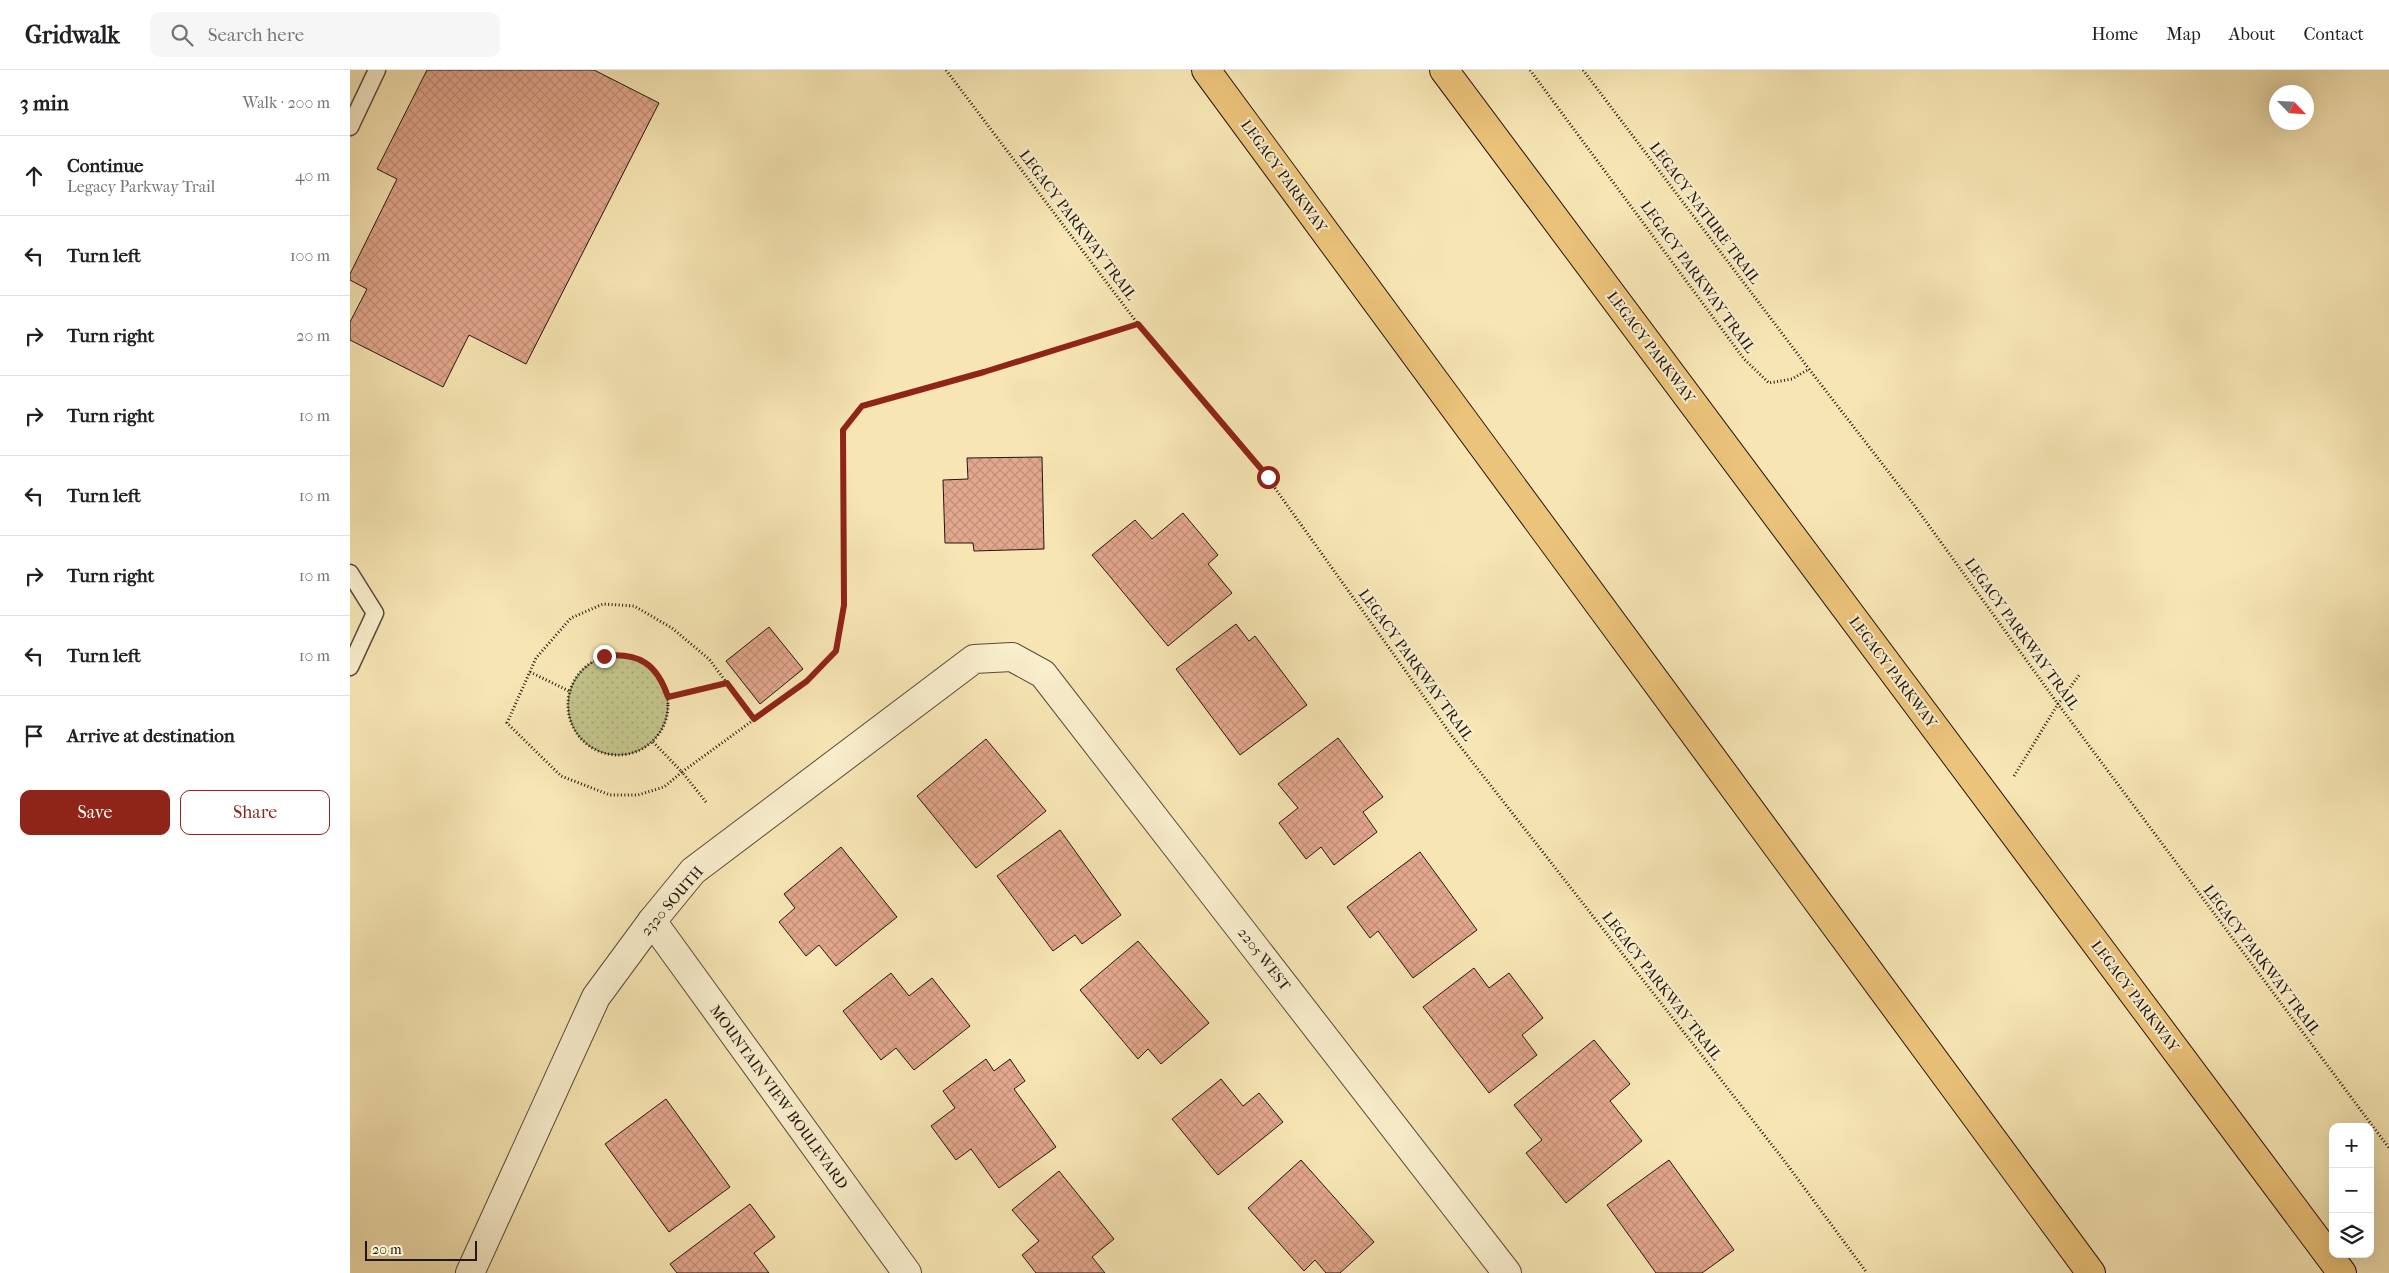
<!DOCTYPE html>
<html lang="en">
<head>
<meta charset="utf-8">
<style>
	body { margin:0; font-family:"IM FELL French Canon",serif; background:#f6f6f6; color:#202124 }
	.controls { position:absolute; right:15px; bottom:15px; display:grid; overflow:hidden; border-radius:10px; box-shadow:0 5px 20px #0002 }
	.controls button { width:45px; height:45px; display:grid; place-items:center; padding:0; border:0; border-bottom:1px solid #e0e0e0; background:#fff; color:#202124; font:25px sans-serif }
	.compass { position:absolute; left:1919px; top:15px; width:45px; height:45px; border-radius:50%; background:#fff; box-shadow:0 5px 20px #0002; rotate:115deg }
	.scale { position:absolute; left:15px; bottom:12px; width:112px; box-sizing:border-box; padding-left:5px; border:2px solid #231711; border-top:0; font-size:14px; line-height:18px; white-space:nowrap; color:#231711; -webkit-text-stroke:4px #faefce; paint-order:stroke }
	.stop { position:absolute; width:15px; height:15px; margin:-11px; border:4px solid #8f2418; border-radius:50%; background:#fff }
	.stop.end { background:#8f2418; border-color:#fff; box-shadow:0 1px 5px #0008 }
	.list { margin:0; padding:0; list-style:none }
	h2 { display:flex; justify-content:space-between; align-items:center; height:65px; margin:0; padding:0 20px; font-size:21px }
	h2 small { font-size:16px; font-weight:400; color:#757577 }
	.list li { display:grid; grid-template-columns:32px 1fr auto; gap:15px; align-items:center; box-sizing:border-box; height:80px; padding:0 20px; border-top:1px solid #e0e0e0 }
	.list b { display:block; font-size:19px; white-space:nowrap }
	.list p { margin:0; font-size:16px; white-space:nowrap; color:#757577 }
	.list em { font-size:16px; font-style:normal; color:#757577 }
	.actions { display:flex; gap:10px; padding:15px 20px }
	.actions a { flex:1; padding:11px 0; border:1px solid #8f2418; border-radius:10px; text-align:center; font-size:18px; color:#8f2418 }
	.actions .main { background:#8f2418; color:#fff }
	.icon { flex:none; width:28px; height:28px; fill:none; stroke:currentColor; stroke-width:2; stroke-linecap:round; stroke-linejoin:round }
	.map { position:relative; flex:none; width:2039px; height:1203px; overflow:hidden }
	header { display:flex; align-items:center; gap:30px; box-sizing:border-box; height:70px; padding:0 25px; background:#fff; border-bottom:1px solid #e0e0e0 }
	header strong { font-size:24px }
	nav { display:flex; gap:28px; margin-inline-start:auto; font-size:18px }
	.search { width:350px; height:45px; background:#f6f6f6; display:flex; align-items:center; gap:12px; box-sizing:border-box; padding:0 18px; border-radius:10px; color:#757577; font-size:19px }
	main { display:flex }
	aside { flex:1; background:#fff }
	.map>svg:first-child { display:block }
	.green { fill:url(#green-dots); stroke:#726d4e }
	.building { fill:url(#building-cross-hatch); stroke:#231711 }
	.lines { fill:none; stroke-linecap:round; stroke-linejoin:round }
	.lane-casing { stroke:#584b3a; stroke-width:19 }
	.street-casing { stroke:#584b3a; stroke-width:30 }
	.highway-casing { stroke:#231711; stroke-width:30 }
	.path { stroke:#231711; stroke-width:3; stroke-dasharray:1 2.5; stroke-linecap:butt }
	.lane { stroke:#faefce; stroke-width:16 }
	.street { stroke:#faefce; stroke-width:28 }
	.highway { stroke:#ecc37a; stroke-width:28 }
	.route { stroke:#8f2418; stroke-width:6 }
	.labels { text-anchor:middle; stroke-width:4; stroke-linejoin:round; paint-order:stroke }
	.street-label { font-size:15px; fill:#231711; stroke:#faefce }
</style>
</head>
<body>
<header>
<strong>Gridwalk</strong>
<div class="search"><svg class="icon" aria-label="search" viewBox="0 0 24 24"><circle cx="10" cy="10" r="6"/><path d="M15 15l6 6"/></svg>Search here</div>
<nav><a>Home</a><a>Map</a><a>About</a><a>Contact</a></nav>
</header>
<main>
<aside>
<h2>3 min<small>Walk · 200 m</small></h2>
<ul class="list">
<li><svg class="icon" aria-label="ahead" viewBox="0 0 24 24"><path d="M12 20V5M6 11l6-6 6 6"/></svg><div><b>Continue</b><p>Legacy Parkway Trail</p></div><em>40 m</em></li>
<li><svg class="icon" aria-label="left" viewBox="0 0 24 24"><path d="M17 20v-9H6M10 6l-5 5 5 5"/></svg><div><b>Turn left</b></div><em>100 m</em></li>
<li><svg class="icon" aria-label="right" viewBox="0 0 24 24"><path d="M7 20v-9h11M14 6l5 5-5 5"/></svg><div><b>Turn right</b></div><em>20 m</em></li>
<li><svg class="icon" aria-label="right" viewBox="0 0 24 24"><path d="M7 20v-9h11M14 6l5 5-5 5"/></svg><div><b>Turn right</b></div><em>10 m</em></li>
<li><svg class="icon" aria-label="left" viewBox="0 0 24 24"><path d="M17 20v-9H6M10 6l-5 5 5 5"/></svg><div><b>Turn left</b></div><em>10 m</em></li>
<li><svg class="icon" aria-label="right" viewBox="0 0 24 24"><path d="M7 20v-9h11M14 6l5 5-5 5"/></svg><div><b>Turn right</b></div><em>10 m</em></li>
<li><svg class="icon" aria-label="left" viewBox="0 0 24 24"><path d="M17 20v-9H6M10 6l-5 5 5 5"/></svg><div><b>Turn left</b></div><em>10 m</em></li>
<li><svg class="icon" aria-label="arrive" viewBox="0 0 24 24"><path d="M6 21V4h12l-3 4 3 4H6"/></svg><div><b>Arrive at destination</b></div></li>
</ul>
<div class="actions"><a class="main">Save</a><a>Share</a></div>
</aside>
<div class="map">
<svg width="2039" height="1203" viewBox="0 0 2039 1203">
	<defs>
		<pattern id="green-dots" width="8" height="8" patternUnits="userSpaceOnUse" patternTransform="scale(1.25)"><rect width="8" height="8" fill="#c2c38a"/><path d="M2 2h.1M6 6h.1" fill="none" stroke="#a6a776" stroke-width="1.8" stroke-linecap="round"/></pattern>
		<pattern id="building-cross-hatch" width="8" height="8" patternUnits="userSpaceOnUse" patternTransform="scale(1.25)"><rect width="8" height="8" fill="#e3a78d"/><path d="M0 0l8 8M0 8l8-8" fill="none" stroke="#c28f79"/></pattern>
	</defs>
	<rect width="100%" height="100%" fill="#f7e6b4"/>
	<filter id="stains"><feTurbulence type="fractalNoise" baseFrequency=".004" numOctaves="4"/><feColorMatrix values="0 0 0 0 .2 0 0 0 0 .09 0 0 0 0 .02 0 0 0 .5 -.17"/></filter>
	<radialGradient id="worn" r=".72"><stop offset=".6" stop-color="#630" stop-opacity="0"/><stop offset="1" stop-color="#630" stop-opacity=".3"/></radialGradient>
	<circle class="green" cx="268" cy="635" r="50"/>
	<g class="building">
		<polygon points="77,0 244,0 309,33 176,294 119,265 93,317 0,270 0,252 17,219 0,210 0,204 47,109 27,99"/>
		<polygon points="692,387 694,479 624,481 623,473 595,473 593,410 618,409 617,388"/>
		<polygon points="833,443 868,485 858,494 882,523 818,576 742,485 785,450 802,469"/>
		<polygon points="886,554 899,571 905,566 957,635 890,685 826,599"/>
		<polygon points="419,557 453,599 410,634 376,591"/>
		<polygon points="988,668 1033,727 1013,742 1027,762 984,795 971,777 956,789 929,753 948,738 928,714"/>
		<polygon points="636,669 696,741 626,798 567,726"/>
		<polygon points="710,760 771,845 732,874 725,865 703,881 647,806"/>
		<polygon points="491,777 547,847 486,896 469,875 456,886 429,852 445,838 434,824"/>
		<polygon points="1070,782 1127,860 1063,908 1028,861 1020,868 997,837"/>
		<polygon points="788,871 859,953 811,994 798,979 788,989 730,920"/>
		<polygon points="1124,898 1139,918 1159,903 1193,948 1172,965 1187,985 1139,1023 1073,937"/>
		<polygon points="541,903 559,926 582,908 620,956 564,1000 546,978 531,990 493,941"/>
		<polygon points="1244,970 1280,1014 1260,1031 1292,1071 1216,1133 1176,1083 1192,1070 1164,1035"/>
		<polygon points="636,989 644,1001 660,989 675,1011 664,1019 706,1077 649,1118 621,1079 606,1090 581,1056 605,1038 593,1021"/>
		<polygon points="871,1009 893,1036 909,1023 933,1052 868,1105 822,1049"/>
		<polygon points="316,1029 380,1117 319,1162 255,1074"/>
		<polygon points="951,1090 1024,1172 990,1203 976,1203 965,1190 954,1201 898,1138"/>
		<polygon points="1319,1090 1384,1180 1352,1203 1306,1203 1257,1135"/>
		<polygon points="709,1101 764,1169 742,1187 755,1203 686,1203 672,1185 689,1171 662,1140"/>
		<polygon points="400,1134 425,1167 404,1183 419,1203 327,1203 320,1194"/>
	</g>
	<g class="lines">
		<g class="lane-casing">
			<g id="lane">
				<polyline points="0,57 27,0"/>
				<polyline points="0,503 25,543 0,597"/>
			</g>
		</g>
		<g class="street-casing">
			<g id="street">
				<polyline points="302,851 557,1203"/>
				<polyline points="120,1203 246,927 302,851 343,801 624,589 662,587 693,604 1157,1203"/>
			</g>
		</g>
		<g class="highway-casing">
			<g id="highway">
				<polyline points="856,0 1741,1203"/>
				<polyline points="1094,0 1992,1203"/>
			</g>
		</g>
		<g class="path">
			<polyline points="596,0 788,254 917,407 1102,666 1433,1089 1517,1203"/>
			<polyline points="1180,0 1394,289 1419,313 1442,309 1459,299 1564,435 1708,634 2039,1078"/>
			<polyline points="1233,0 1459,299"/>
			<circle cx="268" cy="635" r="50"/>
			<polyline points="180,602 219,621"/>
			<polyline points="318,627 377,613"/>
			<polyline points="303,672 332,702 314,717 288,725 260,725 211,706 157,653 186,588 221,548 253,534 284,536 322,558 359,589 404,649"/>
			<polyline points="1664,706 1708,634 1730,604"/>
			<polyline points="356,732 332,702 457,611 486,581 494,535 493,360 512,335 634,302 788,254"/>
		</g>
		<use href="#lane" class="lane"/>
		<use href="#street" class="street"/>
		<use href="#highway" class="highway"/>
	</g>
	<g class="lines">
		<path class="route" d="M254,586C289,582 307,594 318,627L377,613L404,649L457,611L486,581L494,535L493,360L512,336L634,302L788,254L918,407"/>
	</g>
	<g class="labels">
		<g class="street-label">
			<text transform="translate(934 106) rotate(54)" y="5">LEGACY PARKWAY</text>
			<text transform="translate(1355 143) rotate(53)" y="5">LEGACY NATURE TRAIL</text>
			<text transform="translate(728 155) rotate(53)" y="5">LEGACY PARKWAY TRAIL</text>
			<text transform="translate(1348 207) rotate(54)" y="5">LEGACY PARKWAY TRAIL</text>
			<text transform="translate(1301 277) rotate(53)" y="5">LEGACY PARKWAY</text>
			<text transform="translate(1672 564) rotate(54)" y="5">LEGACY PARKWAY TRAIL</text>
			<text transform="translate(1066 595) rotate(54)" y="5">LEGACY PARKWAY TRAIL</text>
			<text transform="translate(1543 602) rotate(53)" y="5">LEGACY PARKWAY</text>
			<text transform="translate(322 831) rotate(-49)" y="5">2320 SOUTH</text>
			<text transform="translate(914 889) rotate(52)" y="5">2205 WEST</text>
			<text transform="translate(1912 890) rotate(53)" y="5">LEGACY PARKWAY TRAIL</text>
			<text transform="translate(1312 916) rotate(52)" y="5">LEGACY PARKWAY TRAIL</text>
			<text transform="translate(1785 926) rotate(53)" y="5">LEGACY PARKWAY</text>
			<text transform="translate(429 1027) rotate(54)" y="5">MOUNTAIN VIEW BOULEVARD</text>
		</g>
	</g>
	<rect width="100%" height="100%" filter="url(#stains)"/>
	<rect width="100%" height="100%" fill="url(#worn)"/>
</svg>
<div class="controls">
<button>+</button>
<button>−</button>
<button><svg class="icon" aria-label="layers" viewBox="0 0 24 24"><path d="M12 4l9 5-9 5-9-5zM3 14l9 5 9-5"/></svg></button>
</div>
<svg class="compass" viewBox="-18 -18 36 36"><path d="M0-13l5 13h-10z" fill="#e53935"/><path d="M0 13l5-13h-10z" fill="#757577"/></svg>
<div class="scale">20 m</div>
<div class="stop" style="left:918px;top:407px"></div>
<div class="stop end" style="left:254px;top:586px"></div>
</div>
</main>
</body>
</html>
